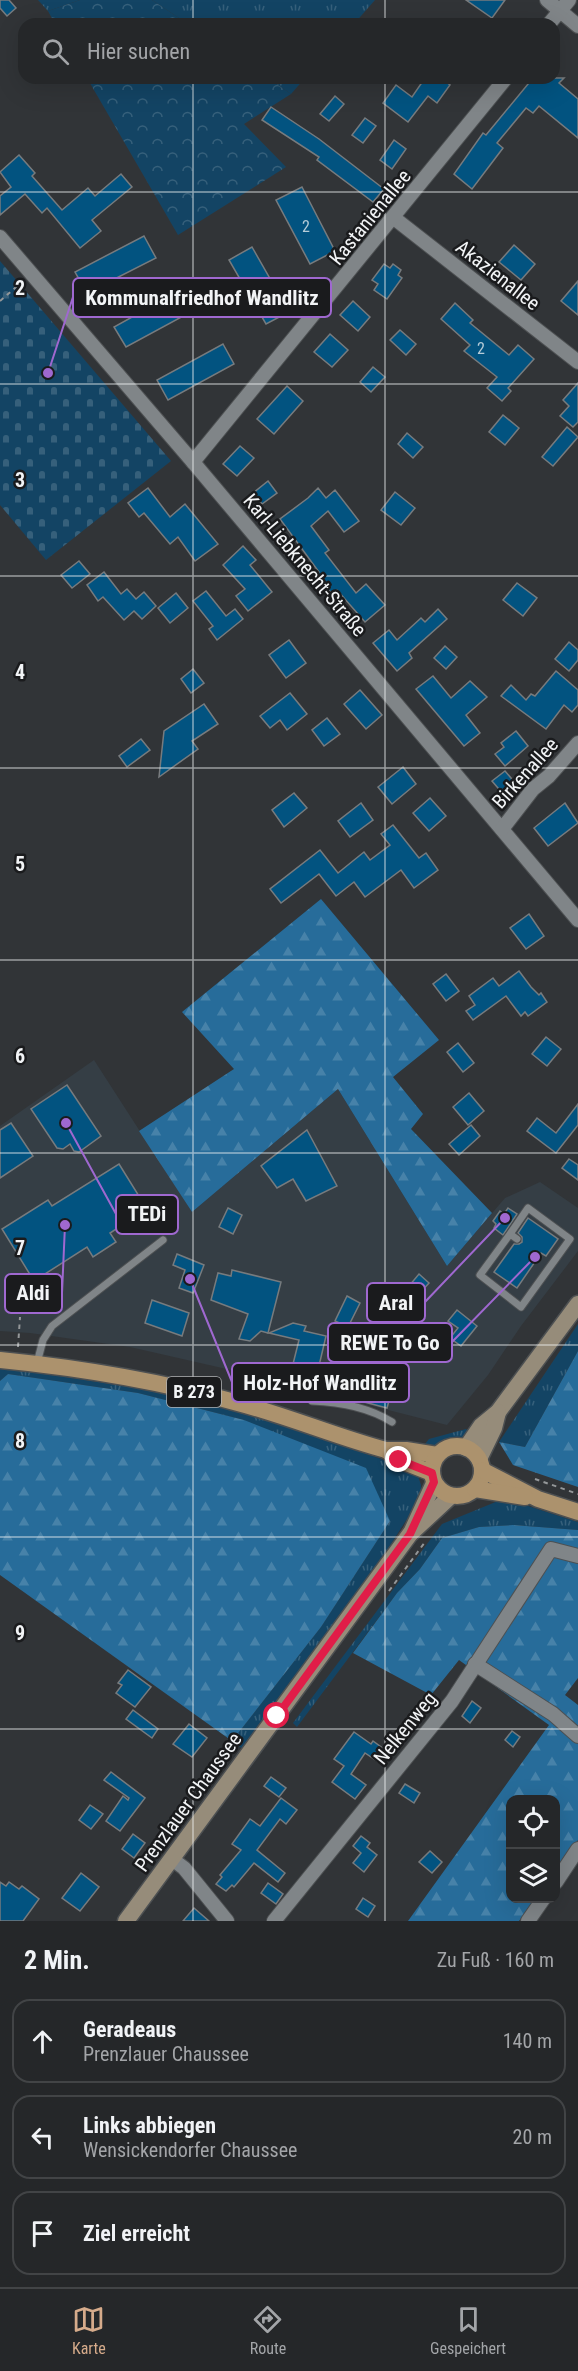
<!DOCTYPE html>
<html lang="de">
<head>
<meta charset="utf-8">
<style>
	body { margin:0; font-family:"Roboto Condensed",sans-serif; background:#2d2f31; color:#f1f3f6 }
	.controls { position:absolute; right:18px; bottom:18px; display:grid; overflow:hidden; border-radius:12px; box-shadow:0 6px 24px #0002 }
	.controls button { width:54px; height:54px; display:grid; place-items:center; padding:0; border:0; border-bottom:2px solid #424446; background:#252729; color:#f1f3f6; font:30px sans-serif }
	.stop { position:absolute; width:18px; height:18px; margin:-14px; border:4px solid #e11d48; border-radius:50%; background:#fff }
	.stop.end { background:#e11d48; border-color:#fff; box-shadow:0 2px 6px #0008 }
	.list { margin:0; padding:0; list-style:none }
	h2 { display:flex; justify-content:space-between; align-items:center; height:78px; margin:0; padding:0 24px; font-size:26px }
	h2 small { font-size:20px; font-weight:400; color:#a3a5a8 }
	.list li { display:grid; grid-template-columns:39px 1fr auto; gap:18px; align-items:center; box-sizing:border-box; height:84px; margin:0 12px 12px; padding:0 12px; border:2px solid #424446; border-radius:18px }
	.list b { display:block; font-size:22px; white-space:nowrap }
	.list p { margin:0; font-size:20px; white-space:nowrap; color:#a3a5a8 }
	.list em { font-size:20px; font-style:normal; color:#a3a5a8 }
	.icon { flex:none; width:33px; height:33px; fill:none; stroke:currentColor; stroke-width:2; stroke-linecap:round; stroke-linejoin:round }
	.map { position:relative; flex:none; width:578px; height:1921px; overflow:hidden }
	.search { position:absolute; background:#252729; box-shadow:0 6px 24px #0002; left:18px; right:18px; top:18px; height:66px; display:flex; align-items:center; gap:15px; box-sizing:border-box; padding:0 21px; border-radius:18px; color:#a3a5a8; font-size:22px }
	.sheet { height:366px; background:#252729 }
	nav { display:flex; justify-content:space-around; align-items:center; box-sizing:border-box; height:84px; border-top:2px solid #424446; background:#252729; font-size:16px; color:#a3a5a8 }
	nav a { display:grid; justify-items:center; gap:3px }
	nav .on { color:#d6ab8b }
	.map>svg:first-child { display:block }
	.built { fill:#353e45 }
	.grass { fill:url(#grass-tufts) }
	.forest { fill:url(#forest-firs) }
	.cemetery { fill:url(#cemetery-stones) }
	.park { fill:url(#park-crowns) }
	.building { fill:#025380; stroke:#777b7e; stroke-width:1.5 }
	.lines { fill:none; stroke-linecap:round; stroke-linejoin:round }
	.service-casing { stroke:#4d5052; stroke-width:9 }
	.minor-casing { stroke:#4d5052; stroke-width:16 }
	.secondary-casing { stroke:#4d5052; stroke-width:19 }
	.primary-casing { stroke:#4d5052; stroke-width:19 }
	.path { stroke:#949799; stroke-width:2; stroke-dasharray:4.5 4.5; stroke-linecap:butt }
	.service { stroke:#808588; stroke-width:7 }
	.minor { stroke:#808588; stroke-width:14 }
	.secondary { stroke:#968c7a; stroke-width:16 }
	.primary { stroke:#ac926d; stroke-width:16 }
	.route { stroke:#e11d48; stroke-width:8 }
	.grid { fill:none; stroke:#f2f4f6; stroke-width:1.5; stroke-opacity:0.55 }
	.labels { text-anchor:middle; stroke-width:5; stroke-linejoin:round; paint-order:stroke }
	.number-label { font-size:16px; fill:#b6ccd8 }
	.shield { fill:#1a1b1d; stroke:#b1b3b5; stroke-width:1.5 }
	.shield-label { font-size:18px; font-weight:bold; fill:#f2f4f6 }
	.street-label { font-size:20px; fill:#f2f4f6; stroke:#1a1b1d }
	.grid-label { font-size:20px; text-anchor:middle; font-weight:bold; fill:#f2f4f6; stroke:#1a1b1d; stroke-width:5; stroke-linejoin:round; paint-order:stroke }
	.leader { fill:none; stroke:#9f68d0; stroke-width:2 }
	.callout-dot { fill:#9f68d0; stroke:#1a1b1d; stroke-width:2 }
	.callout { fill:#1a1b1d; stroke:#9f68d0; stroke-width:2 }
	.callout-label { font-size:21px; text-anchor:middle; font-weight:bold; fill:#f2f4f6 }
</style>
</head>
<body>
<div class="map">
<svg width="578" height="1921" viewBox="0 0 578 1921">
	<defs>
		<pattern id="grass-tufts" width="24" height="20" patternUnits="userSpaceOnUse" patternTransform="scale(1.5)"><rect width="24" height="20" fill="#134464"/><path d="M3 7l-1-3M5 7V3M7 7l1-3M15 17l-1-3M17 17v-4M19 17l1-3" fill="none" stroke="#36607b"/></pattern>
		<pattern id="forest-firs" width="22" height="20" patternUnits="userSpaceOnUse" patternTransform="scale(1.5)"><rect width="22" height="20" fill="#276c9a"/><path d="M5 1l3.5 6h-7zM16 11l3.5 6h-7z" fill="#4782a9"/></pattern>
		<pattern id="cemetery-stones" width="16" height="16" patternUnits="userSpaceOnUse" patternTransform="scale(1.5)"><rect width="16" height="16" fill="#134464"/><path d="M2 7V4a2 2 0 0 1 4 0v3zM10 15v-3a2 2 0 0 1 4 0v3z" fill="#36607b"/></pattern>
		<pattern id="park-crowns" width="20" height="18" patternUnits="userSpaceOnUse" patternTransform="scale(1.5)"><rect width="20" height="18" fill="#134464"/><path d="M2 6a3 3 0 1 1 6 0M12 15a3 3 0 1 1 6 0" fill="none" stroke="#36607b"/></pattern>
	</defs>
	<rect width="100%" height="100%" fill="#313437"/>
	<polygon class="built" points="94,1060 192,1212 338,1089 447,1266 505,1198 540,1182 578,1208 578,1251 521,1326 488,1375 447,1425 231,1370 130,1347 30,1333 0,1331 0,1126"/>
	<g class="grass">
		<polygon points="38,0 80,0 48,11"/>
		<polygon points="152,0 375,0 354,24 188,24"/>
		<polygon points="268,78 305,78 291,94"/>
		<polygon points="578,1324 578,1351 525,1447 499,1442"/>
		<polygon points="0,1367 157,1391 247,1414 402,1466 417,1473 421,1485 421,1497 370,1577 244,1750 232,1741 321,1627 390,1521 244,1420 138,1393 8,1374 0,1381"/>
		<path d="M466,1429L472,1434C461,1441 435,1449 422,1448L429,1439Z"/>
		<polygon points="500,1497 578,1522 578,1530 513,1525 479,1527 442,1538 420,1569 397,1593 297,1727 293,1723 442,1524 498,1501"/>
	</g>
	<g class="forest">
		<polygon points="321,899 439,1040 393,1077 423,1114 411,1129 492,1213 447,1266 338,1089 192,1212 139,1131 234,1069 182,1012"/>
		<polygon points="578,1351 578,1487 513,1465 499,1442 525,1447"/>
		<polygon points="8,1374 138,1393 244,1420 366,1468 390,1521 321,1627 232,1741 0,1575 0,1381"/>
		<polygon points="513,1525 578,1530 578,1678 565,1695 578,1705 578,1840 556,1871 556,1800 510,1800 510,1898 535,1899 519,1921 408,1921 549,1725 459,1660 431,1695 353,1653 397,1593 420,1569 442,1538 479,1527"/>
	</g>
	<polygon class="cemetery" points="0,261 171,461 46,560 0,505"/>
	<g class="park">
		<polygon points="80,0 152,0 188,24 55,24 48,11"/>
		<polygon points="87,78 268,78 291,94 244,124 286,167 178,235"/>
	</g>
	<g class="building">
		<polygon points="0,0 9,0 16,8 7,16 0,8"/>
		<polygon points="466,0 505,0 492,18"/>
		<polygon points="425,78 441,78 450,85 437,103 428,96 408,122 383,103 396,85 412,97"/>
		<polygon points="533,78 564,78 559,83 578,99 578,138 539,106 533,113 526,108 497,143 503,148 472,189 454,174 483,133 486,135"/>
		<polygon points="335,96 344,104 329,121 320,114"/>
		<polygon points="271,107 319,139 384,189 373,202 317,160 319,157 262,120"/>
		<polygon points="365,118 376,126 363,143 352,135"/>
		<polygon points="394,140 406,149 392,169 380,160"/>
		<polygon points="19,155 35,173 32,176 62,210 88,188 95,196 121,174 132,187 92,220 101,231 80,248 47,208 42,213 25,194 0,215 0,196 11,187 0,172"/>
		<polygon points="302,187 335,251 310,264 276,200"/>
		<polygon points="144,236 156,258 87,293 75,272"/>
		<polygon points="514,245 535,264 521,280 499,262"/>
		<polygon points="252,247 289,312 266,324 229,260"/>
		<polygon points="384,264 390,268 393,264 401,270 398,275 402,278 387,299 374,290 378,284 372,280"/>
		<polygon points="578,281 578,315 561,301"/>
		<polygon points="188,286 200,307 126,347 114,327"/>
		<polygon points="353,301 370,317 358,331 340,315"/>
		<polygon points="455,303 473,320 470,323 509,355 518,345 534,359 508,388 511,391 502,401 487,388 497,377 464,351 470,345 441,319"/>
		<polygon points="400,330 416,344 406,355 390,340"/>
		<polygon points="330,334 348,350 332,367 314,352"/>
		<polygon points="223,344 234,364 168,400 157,380"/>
		<polygon points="373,367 385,377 371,392 360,382"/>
		<polygon points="578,383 578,422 573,427 560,416 569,406 563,400"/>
		<polygon points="287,386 303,401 274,434 257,419"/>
		<polygon points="503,415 519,428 505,445 489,432"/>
		<polygon points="567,427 578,437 553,466 542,457"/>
		<polygon points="407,433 423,447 413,458 398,444"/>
		<polygon points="240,446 254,458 237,476 223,464"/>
		<polygon points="268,481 277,493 262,504 253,493"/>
		<polygon points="148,488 170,517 185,504 218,544 195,561 178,537 170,544 144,513 139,517 128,503"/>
		<polygon points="318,488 326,498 335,490 359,521 344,532 328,511 311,526 329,550 325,553 356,593 366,584 385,605 365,622 337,590 332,594 316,574 319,572 280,519 308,498"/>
		<polygon points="395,492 415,508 401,525 381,510"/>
		<polygon points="243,546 256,560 250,565 272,592 248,611 236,596 245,589 223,565"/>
		<polygon points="79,561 90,574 72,588 61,575"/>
		<polygon points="104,572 121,594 127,589 136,599 144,592 156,606 142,619 134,611 124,620 103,597 98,601 87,585"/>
		<polygon points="517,583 537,598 523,616 503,600"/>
		<polygon points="206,591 226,616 235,609 243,619 217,640 209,629 213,626 193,601"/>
		<polygon points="176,593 188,608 170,623 158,608"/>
		<polygon points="438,609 447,619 409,653 412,658 397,671 373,643 389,630 397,640 421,618 425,622"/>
		<polygon points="289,640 306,663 286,678 269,655"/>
		<polygon points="569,642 578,650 578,660 569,671 555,659"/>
		<polygon points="445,646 457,657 446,669 434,658"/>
		<polygon points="193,669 204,683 191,693 181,679"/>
		<polygon points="556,671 578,690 578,705 572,712 564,705 546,729 501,696 511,685 526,700 531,694 535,696"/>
		<polygon points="433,676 451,698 470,681 487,697 466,715 480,733 464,746 416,689"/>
		<polygon points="360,690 382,715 366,729 344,704"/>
		<polygon points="290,693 307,714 287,730 280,720 270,728 260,716"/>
		<polygon points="204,704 218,724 192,741 198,749 159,777 164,731"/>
		<polygon points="327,718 340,734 324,746 312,730"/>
		<polygon points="516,731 528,746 505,766 495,754 504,747 501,743"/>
		<polygon points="141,739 150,750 127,767 119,756"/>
		<polygon points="403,767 416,784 392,804 378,787"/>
		<polygon points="505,771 517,785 504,795 492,781"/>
		<polygon points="294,793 307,808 284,827 272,810"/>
		<polygon points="430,798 446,816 429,831 413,813"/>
		<polygon points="361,803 373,820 350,837 338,821"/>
		<polygon points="565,803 578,823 548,846 534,828"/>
		<polygon points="393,825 419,858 426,853 438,870 414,888 401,870 365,897 354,882 336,896 319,874 281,903 270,889 320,850 338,873 364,852 370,860 390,845 381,834"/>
		<polygon points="529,914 544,936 526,949 510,928"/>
		<polygon points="519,971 531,987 539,995 541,993 547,1002 528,1016 525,1012 521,1016 506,996 473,1020 466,1011 475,1005 469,996 493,978 499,986"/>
		<polygon points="446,974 459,991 446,1001 433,984"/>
		<polygon points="546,1037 561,1049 547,1066 532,1054"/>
		<polygon points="458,1043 474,1063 463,1072 447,1052"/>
		<polygon points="67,1085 101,1136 79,1152 74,1151 70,1144 63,1149 57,1148 31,1109"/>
		<polygon points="469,1093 484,1111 468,1125 453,1107"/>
		<polygon points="578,1104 578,1125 556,1153 527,1131 537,1118 556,1133"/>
		<polygon points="11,1123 33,1156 0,1178 0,1130"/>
		<polygon points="471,1125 480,1136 459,1155 449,1144"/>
		<polygon points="307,1130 337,1186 306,1201 293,1179 277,1188 261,1166"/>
		<polygon points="569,1159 578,1165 578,1180 562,1168"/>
		<polygon points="119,1164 147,1209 110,1233 116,1242 93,1257 87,1247 34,1281 2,1229 48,1200 52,1206"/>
		<polygon points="228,1208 242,1215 233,1234 219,1227"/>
		<polygon points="508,1208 517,1214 503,1235 494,1228 496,1224 493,1221 500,1211 504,1214"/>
		<polygon points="528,1218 558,1239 546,1256 541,1253 517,1288 494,1272 514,1244 519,1244 522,1242 522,1237 518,1233"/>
		<polygon points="177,1254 204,1265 193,1293 179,1288 185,1270 173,1265"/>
		<polygon points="232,1270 281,1282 268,1333 261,1331 250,1341 239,1339 248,1314 211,1300 218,1273 231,1276"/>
		<polygon points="419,1274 429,1283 408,1306 399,1298"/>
		<polygon points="347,1296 360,1303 348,1327 335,1321"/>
		<polygon points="152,1300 189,1313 182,1336 145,1323"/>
		<polygon points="457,1310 477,1326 461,1346 450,1338 458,1328 448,1321"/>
		<polygon points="389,1318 415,1338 393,1367 385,1392 391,1393 387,1408 334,1394 338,1379 355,1383 364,1352"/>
		<polygon points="293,1323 306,1326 304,1331 326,1336 318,1370 293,1364 299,1340 269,1333"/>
		<polygon points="128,1670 151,1687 135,1707 116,1693 122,1685 118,1683"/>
		<polygon points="472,1701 481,1708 470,1723 462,1716"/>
		<polygon points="133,1710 158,1729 152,1738 126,1719"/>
		<polygon points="189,1724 207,1738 192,1757 173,1744"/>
		<polygon points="512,1731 520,1737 513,1747 505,1740"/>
		<polygon points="354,1732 371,1744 373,1741 388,1752 380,1763 365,1753 351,1774 366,1785 355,1799 332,1782 344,1766 334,1759"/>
		<polygon points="111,1772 145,1798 120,1831 106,1821 123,1796 128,1800 129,1798 104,1780"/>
		<polygon points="271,1777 286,1788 279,1797 264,1786"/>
		<polygon points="405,1784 420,1793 414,1803 399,1793"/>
		<polygon points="281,1798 297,1810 286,1824 280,1819 257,1850 285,1873 278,1882 254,1863 234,1887 232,1885 226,1891 216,1884 222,1877 220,1875 241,1850 232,1844 250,1819 260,1826"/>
		<polygon points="90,1805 103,1814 91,1829 79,1820"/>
		<polygon points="133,1834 145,1843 134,1858 122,1849"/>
		<polygon points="361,1836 370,1843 367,1847 377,1855 364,1872 353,1863 361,1853 353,1846"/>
		<polygon points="430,1851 442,1862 432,1873 419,1862"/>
		<polygon points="81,1873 99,1887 80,1911 62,1898"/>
		<polygon points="0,1882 6,1886 9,1882 19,1889 22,1886 39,1899 23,1921 0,1921"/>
		<polygon points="268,1883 283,1894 276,1904 261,1893"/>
		<polygon points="363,1898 375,1906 368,1917 356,1909"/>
		<polygon points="194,1908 209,1921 183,1921"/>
	</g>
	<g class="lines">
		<g class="service-casing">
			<g id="service">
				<polyline points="510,1234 480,1275 521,1307 570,1239 528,1208 510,1234 517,1239"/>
				<polyline points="37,1363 43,1340 52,1326 163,1240"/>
				<path d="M312,1401C340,1402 368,1407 392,1422"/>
			</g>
		</g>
		<g class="minor-casing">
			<g id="minor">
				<polyline points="547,0 578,26"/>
				<polyline points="549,24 569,0"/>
				<polyline points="394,218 578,362"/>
				<polyline points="0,237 193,462 578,920"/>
				<polyline points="193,462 506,78"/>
				<polyline points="502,829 533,789 549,776 578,743"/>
				<polyline points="475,1664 553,1714 578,1736"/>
				<polyline points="172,1859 184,1868 227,1921"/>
				<polyline points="556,1882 578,1849"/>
				<polyline points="274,1921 452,1701 551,1549 578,1556"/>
				<polyline points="528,1921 544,1898"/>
			</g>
		</g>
		<g class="secondary-casing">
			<g id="secondary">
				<polyline points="466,1448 481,1426 498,1412 578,1304"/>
				<polyline points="479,1459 494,1428 498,1412"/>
				<polyline points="411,1533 434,1483"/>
				<polyline points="126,1921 410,1534 451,1496"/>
			</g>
		</g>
		<g class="primary-casing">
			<g id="primary">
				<path d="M0,1360C81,1368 160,1381 238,1403C288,1416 337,1437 386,1450H406L437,1455"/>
				<circle cx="457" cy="1471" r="25"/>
				<polyline points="386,1450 399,1460 432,1473"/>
				<polyline points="482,1470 538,1499 578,1512"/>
				<polyline points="475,1489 525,1497"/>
			</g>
		</g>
		<g class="path">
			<polyline points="0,301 22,282"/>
			<polyline points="18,1347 20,1317"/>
			<polyline points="535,1479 578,1494"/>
			<polyline points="389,1591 425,1542"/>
		</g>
		<use href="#service" class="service"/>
		<use href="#minor" class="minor"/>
		<use href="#secondary" class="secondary"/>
		<use href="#primary" class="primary"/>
	</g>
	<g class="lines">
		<polyline class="route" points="277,1716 410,1534 434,1482 432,1473 399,1460"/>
	</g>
	<path class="grid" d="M193,0V24M385,0V24M193,78V1921M385,78V1921M0,192H578M0,384H578M0,576H578M0,768H578M0,960H578M0,1153H578M0,1345H578M0,1537H578M0,1729H578"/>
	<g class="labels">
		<g class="number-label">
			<text x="306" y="232">2</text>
			<text x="481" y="354">2</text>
		</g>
		<rect class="shield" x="167" y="1377" width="54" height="30" rx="4.5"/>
		<g class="shield-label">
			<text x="194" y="1398">B 273</text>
		</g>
		<g class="street-label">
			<text transform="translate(370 217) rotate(-51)" y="7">Kastanienallee</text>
			<text transform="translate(498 275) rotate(38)" y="7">Akazienallee</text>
			<text transform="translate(305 565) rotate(50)" y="7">Karl-Liebknecht-Straße</text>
			<text transform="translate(525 773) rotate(-48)" y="7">Birkenallee</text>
			<text transform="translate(405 1728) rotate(-51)" y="7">Nelkenweg</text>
			<text transform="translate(188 1802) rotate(-54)" y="7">Prenzlauer Chaussee</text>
		</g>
	</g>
	<g class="grid-label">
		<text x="20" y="295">2</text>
		<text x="20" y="487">3</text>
		<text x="20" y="679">4</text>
		<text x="20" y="871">5</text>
		<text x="20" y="1063">6</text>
		<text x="20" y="1255">7</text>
		<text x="20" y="1448">8</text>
		<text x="20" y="1640">9</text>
	</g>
	<path class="leader" d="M48 373L73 297M66 1123L116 1214M65 1225L62 1293M505 1218L425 1302M535 1257L452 1342M190 1279L232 1382"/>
	<g class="callout-dot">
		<circle cx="48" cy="373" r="6"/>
		<circle cx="66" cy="1123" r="6"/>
		<circle cx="65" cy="1225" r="6"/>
		<circle cx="505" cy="1218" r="6"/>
		<circle cx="535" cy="1257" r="6"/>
		<circle cx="190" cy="1279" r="6"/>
	</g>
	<g class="callout">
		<rect x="73" y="278" width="258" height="39" rx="6"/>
		<rect x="116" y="1195" width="62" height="39" rx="6"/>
		<rect x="5" y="1274" width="57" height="39" rx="6"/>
		<rect x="367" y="1283" width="58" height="39" rx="6"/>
		<rect x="328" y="1323" width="124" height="39" rx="6"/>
		<rect x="232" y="1363" width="177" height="39" rx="6"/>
	</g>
	<g class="callout-label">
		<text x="202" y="305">Kommunalfriedhof Wandlitz</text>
		<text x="147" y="1221">TEDi</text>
		<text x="33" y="1300">Aldi</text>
		<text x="396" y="1310">Aral</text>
		<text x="390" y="1350">REWE To Go</text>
		<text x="320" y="1390">Holz-Hof Wandlitz</text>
	</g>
</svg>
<div class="controls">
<button><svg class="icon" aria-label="locate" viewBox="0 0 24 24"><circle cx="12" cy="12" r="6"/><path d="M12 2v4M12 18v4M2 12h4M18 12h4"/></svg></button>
<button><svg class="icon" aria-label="layers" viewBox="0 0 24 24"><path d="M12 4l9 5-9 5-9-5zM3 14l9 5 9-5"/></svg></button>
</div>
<div class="stop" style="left:277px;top:1716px"></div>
<div class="stop end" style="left:399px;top:1460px"></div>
<div class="search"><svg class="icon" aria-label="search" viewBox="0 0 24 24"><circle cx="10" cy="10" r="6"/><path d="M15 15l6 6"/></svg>Hier suchen</div>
</div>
<section class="sheet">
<h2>2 Min.<small>Zu Fuß · 160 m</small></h2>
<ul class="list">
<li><svg class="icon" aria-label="ahead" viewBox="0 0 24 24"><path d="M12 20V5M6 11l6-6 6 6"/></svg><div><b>Geradeaus</b><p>Prenzlauer Chaussee</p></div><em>140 m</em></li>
<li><svg class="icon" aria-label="left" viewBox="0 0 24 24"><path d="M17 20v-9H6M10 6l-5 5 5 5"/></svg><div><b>Links abbiegen</b><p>Wensickendorfer Chaussee</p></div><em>20 m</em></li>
<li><svg class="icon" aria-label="arrive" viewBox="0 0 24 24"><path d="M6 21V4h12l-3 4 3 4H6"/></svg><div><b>Ziel erreicht</b></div></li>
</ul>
</section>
<nav>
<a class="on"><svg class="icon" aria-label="map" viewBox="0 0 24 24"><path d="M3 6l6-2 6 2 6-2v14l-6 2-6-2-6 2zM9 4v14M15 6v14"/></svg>Karte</a>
<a><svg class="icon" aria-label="directions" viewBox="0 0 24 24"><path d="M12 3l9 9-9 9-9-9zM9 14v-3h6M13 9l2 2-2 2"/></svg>Route</a>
<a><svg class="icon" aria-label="saved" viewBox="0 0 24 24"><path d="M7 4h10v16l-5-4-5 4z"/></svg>Gespeichert</a>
</nav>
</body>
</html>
